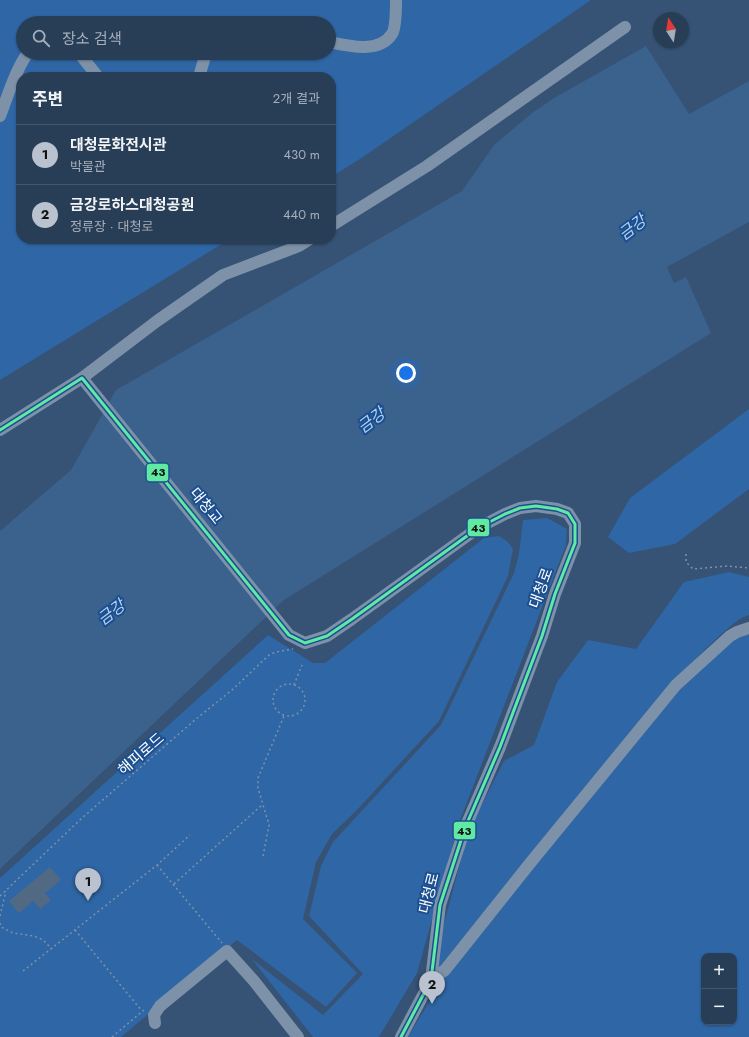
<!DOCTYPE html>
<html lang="ko">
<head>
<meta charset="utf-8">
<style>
	body { margin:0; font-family:Jost,"Noto Sans KR",sans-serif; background:#30455d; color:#f1f3f6 }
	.controls { position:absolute; right:12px; bottom:12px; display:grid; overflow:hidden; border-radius:8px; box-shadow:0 1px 3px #0004 }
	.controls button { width:36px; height:36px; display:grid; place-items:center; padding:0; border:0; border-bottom:1px solid #44576d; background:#283e57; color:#f1f3f6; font:20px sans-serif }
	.compass { position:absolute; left:653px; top:12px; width:36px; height:36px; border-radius:50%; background:#283e57; box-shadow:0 1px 3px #0004; rotate:348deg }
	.you { position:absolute; left:406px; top:373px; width:14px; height:14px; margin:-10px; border:3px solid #fff; border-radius:50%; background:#1a73e8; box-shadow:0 0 0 6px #1a73e833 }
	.badge { display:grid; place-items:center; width:26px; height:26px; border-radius:50%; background:#b9c2ce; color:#111; font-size:13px; font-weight:700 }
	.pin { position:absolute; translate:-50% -33px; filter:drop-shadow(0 1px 2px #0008) }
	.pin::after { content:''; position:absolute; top:21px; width:14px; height:12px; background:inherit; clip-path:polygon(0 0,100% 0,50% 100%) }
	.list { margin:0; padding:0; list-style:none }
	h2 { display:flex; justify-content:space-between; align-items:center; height:52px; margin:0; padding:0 16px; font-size:17px }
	h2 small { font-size:13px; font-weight:400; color:#a5aeba }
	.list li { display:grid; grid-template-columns:26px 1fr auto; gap:12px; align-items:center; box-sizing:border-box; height:60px; padding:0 16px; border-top:1px solid #44576d }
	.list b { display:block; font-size:15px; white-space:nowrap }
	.list p { margin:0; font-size:13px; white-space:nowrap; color:#a5aeba }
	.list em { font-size:13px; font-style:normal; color:#a5aeba }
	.icon { flex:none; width:22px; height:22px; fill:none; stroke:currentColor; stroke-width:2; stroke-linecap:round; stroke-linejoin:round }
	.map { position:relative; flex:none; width:749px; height:1037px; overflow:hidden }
	.search { position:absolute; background:#283e57; box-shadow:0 1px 3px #0004; left:16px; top:16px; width:320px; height:44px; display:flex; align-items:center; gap:10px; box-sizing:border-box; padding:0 14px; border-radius:22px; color:#a5aeba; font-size:15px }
	.panel { position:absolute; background:#283e57; box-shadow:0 1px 3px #0004; left:16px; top:72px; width:320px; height:172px; border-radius:16px }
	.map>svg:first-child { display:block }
	.green { fill:#2f66a5; fill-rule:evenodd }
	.water { fill:#3b618d }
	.building { fill:#526984 }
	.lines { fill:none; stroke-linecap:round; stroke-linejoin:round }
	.path { stroke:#7d92a8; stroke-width:1.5; stroke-dasharray:2 3; stroke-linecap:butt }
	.minor { stroke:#7d92a8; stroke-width:12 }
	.bus-1-casing { stroke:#1b4f8f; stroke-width:6 }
	.bus-1 { stroke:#60e9a3; stroke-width:3 }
	.labels { text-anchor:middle; stroke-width:4; stroke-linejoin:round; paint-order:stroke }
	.street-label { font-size:15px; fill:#fff; stroke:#1b4f8f }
	.water-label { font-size:16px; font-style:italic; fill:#b5d3f5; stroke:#1b4f8f }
	.line-badge { stroke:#1b4f8f; stroke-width:1.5 }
	.pale-badge-label { font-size:11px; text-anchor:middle; font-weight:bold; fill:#111 }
</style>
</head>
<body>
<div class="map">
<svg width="749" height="1037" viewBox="0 0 749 1037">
	<rect width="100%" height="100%" fill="#365274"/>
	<g class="green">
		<path d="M0,0H591L360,159L331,177V77H21V239H230L0,380ZM23,23H329V53H23Z"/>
		<polygon points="749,409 749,489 675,544 629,553 608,537 630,498"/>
		<polygon points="547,518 567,529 566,545 459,823 417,973 379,1037 313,1037 251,958 323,1015 363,974 309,916 321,866 333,842 441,725 514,573 519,554 523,520"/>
		<polygon points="499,536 508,542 513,549 508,576 439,721 357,810 332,834 316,862 303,919 357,973 326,1007 237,940 121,1037 0,1037 0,878 268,635 313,663 325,663 484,538"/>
		<path d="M729,572L749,577V615C733,618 690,665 677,679L442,969L430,976L469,830L504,761L534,745L557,682L588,640L636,649L684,582Z"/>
		<path d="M749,634V1037H408L455,959L687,679L726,642ZM704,956H734V1022H704Z"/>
	</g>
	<polygon class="water" points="646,46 689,114 749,81 749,222 667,267 674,283 686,277 711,333 284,600 0,869 0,531 71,470 116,390 462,191 494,145 532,113 554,98"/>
	<polygon class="building" points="50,867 61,880 45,893 51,900 40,909 33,901 19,913 9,901"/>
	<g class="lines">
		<g class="path">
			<polyline points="686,554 686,562 693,569 727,566 749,568"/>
			<circle cx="289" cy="700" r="16"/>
			<polyline points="294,685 302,665"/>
			<polyline points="263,856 269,825 258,788 258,778 284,716"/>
			<polyline points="157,865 222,943"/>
			<polyline points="174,884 262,805"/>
			<polyline points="0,896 82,818 196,719 232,690 269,655 276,652 293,649"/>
			<polyline points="0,916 6,891"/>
			<polyline points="0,923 1,927 13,933 34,936 43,940 52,949"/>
			<polyline points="75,930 142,1011"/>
			<polyline points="23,971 157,865 190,835"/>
			<polyline points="112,1037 144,1010"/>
		</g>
		<g class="minor">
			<polyline points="231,23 248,22 255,23"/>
			<path d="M329,42C348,46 379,54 392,34C396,28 396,8 396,0"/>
			<polyline points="79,53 98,77"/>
			<polyline points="199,77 206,53"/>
			<path d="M0,116C7,98 16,68 28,53"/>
			<polyline points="331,226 427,166 625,27"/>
			<polyline points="82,378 157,321 223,275 299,246 310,239"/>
			<polyline points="0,430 82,378 289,635 305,643 327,636 352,619 478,528 505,514 520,508 536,506 557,509 568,513 575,524 575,543 555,594 542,636 500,747 465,828 440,905 431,980 401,1037"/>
			<polyline points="431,980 445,970 531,862 676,685 730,636 737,632 749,628"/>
			<polyline points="155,1023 154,1015 160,1006 227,951 254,981 298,1037"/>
		</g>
		<g class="bus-1-casing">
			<polyline id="bus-1" points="0,430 82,378 289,635 305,643 327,636 352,619 478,528 505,514 520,508 536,506 557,509 568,513 575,524 575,543 555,594 542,636 500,747 465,828 440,905 431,980 401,1037"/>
		</g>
		<use href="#bus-1" class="bus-1"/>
	</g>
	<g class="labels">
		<g class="street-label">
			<text transform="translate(206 506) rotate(51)" y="5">대청교</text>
			<text transform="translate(541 588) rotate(-70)" y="5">대청로</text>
			<text transform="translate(141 754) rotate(-41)" y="5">해피로드</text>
			<text transform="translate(429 893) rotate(-76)" y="5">대청로</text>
		</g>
		<g class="water-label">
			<text transform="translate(632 227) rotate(-37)" y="6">금강</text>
			<text transform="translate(371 420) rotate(-37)" y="6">금강</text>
			<text transform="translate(111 612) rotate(-37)" y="6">금강</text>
		</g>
	</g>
	<g class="line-badge">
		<rect x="146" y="463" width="23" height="19" rx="4" fill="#60e9a3"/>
		<rect x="467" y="518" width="23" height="19" rx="4" fill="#60e9a3"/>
		<rect x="453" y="821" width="23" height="19" rx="4" fill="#60e9a3"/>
	</g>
	<g class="pale-badge-label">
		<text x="158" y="476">43</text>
		<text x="478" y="532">43</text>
		<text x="464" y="835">43</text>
	</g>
</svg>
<div class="controls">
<button>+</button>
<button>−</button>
</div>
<svg class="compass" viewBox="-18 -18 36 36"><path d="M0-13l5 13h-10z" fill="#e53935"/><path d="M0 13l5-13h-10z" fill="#a5aeba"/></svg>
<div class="you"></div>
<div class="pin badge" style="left:88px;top:901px">1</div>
<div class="pin badge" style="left:432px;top:1004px">2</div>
<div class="search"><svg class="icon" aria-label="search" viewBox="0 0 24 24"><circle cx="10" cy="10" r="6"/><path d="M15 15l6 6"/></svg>장소 검색</div>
<section class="panel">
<h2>주변<small>2개 결과</small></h2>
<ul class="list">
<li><span class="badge">1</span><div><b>대청문화전시관</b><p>박물관</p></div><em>430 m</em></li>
<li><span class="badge">2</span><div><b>금강로하스대청공원</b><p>정류장 · 대청로</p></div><em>440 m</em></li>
</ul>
</section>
</div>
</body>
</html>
